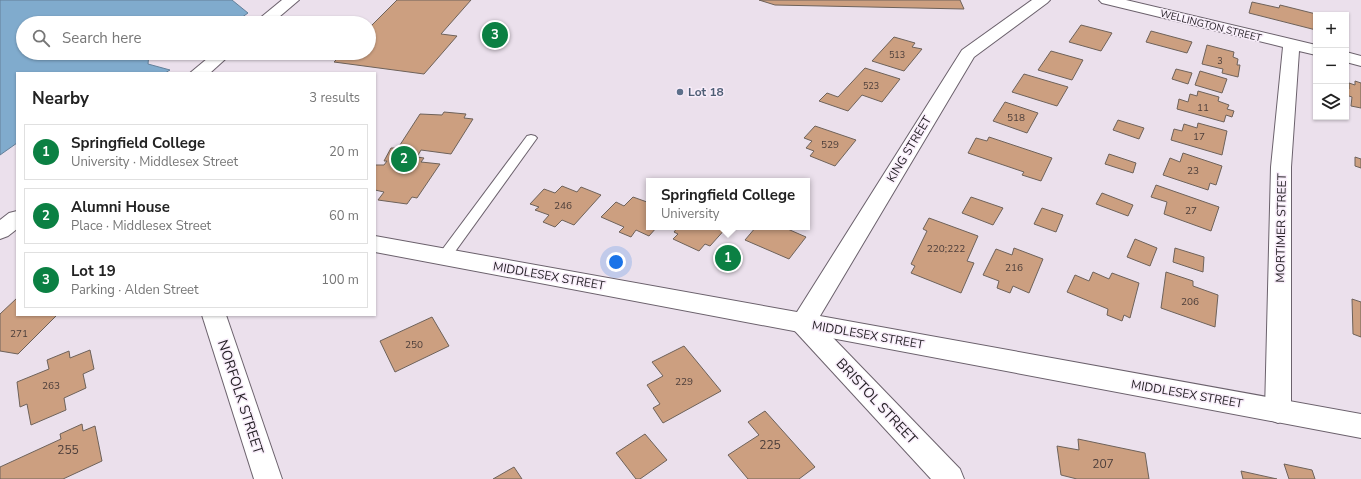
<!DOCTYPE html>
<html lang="en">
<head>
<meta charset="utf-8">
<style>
	body { margin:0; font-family:"Nunito Sans",sans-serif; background:#f2f2f2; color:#222 }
	.controls { position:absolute; right:12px; top:12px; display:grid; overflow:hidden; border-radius:0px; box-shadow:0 1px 3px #0004 }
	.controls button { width:36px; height:36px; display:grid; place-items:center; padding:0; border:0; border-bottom:1px solid #e0e0e0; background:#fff; color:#222; font:20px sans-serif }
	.you { position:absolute; left:616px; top:262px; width:14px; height:14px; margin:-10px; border:3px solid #fff; border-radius:50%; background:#1a73e8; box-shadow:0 0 0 6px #1a73e833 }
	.badge { display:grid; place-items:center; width:26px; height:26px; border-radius:50%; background:#0b8043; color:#fff; font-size:13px; font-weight:700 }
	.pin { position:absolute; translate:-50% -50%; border:2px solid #fff; box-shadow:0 1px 4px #0006 }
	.popup { position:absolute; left:646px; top:178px; width:164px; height:52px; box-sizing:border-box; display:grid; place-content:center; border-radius:0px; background:#fff; filter:drop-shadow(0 1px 3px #0005); font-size:13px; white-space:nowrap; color:#767676 }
	.popup b { font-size:15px; color:#222 }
	.popup::after { content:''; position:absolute; left:50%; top:100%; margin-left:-8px; border:8px solid transparent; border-top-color:#fff }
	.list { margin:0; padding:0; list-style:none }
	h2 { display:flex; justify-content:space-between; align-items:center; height:52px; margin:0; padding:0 16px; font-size:17px }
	h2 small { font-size:13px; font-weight:400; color:#767676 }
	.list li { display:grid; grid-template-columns:26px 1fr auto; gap:12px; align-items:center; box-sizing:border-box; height:56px; margin:0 8px 8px; padding:0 8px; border:1px solid #e0e0e0; border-radius:0px }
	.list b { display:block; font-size:15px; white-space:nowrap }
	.list p { margin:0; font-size:13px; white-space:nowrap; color:#767676 }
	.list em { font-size:13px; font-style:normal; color:#767676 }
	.icon { flex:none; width:22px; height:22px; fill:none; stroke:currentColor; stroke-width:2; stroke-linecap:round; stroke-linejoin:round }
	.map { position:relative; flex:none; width:1361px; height:479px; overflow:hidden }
	.search { position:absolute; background:#fff; box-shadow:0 1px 3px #0004; left:16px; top:16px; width:360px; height:44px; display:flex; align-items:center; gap:10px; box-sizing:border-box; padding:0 14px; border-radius:22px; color:#767676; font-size:15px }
	.panel { position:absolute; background:#fff; box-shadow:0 1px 3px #0004; left:16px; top:72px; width:360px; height:244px; border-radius:0px }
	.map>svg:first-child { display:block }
	.water { fill:#80abcd; stroke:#64809a }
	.building { fill:#cc9f80; stroke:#6e625a }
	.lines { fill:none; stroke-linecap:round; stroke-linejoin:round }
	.lane-casing { stroke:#6b616c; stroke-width:2 }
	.street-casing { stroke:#6b616c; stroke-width:2 }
	.secondary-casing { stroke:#6b616c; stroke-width:2 }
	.lane { fill:#fff; fill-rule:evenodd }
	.street { fill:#fff; fill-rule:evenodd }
	.secondary { fill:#fff; fill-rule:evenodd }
	.service-dot { fill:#5c6f8a; stroke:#f8edfa; stroke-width:1.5 }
	.labels { text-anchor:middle; stroke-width:3; stroke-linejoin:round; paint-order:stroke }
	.far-number-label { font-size:9px; fill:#4c3e3a }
	.far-street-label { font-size:10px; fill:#211d22; stroke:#f8edfa }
	.number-label { font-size:10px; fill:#4c3e3a }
	.service-label { font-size:12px; font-weight:bold; fill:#4e5e75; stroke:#f8edfa; text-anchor:start }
	.street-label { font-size:12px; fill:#211d22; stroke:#f8edfa }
	.near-number-label { font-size:12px; fill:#4c3e3a }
	.near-street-label { font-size:14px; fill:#211d22; stroke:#f8edfa }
</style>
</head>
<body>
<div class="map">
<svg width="1361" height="479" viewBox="0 0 1361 479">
	<rect width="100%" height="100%" fill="#ebe0ec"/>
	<polygon class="water" points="0,0 232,0 248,13 234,23 23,23 23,53 149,53 148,64 170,70 165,73 17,73 17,143 0,155"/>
	<g class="building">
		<polygon points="397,0 471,0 441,34 457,36 424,74 334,62 343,53 369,53 369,28"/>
		<polygon points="759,0 960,0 964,9 775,5"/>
		<polygon points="1252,2 1279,8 1280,5 1320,15 1316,15 1316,30 1249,13"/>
		<polygon points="1081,25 1112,33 1101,51 1069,42"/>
		<polygon points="1151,31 1192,42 1187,53 1146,42"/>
		<polygon points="894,37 915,43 912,47 922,49 904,71 872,61"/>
		<polygon points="1207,45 1234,52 1233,57 1238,59 1237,65 1240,65 1238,77 1222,73 1223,69 1202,64"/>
		<polygon points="1051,51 1083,60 1072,80 1038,70"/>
		<polygon points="865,68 900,79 882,102 862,95 848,111 819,101 827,93 838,97"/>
		<polygon points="1176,69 1192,73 1188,84 1172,79"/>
		<polygon points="1200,71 1227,79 1222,93 1195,85"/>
		<polygon points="1024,74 1068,87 1057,106 1012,92"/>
		<polygon points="1355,81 1361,83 1361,108 1351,106 1352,97 1346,95 1346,88 1349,89 1349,83 1355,85"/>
		<polygon points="1198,91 1219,97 1218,101 1229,105 1227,109 1234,111 1232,117 1226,115 1224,122 1177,109 1179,99 1188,102 1190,94 1197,96"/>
		<polygon points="1005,102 1038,113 1027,133 993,121"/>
		<polygon points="444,112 466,114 464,118 473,119 451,154 421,150 417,157 424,158 421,162 440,164 417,198 412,197 407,204 378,200 384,192 375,190 375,165 384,165 387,161 384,161 391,148 398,148 420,114 442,115"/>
		<polygon points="1118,120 1144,128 1139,139 1113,130"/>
		<polygon points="1198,123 1227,131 1222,155 1171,140 1174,129 1182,131 1184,124 1197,128"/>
		<polygon points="815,126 856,140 835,166 810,156 814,151 806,148 812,141 804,138"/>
		<polygon points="989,137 1052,158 1041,181 1022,175 1024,172 968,153 976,138 987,141"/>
		<polygon points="1183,153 1222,166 1216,185 1210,183 1208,190 1163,175 1170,158 1180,162"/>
		<polygon points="1109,154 1136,163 1133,173 1105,164"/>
		<polygon points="1355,157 1361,159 1361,168 1355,166"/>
		<polygon points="1156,185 1219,207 1211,231 1164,214 1167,202 1151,197"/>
		<polygon points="562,186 577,192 581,187 601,195 574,225 562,220 555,227 543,222 549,215 535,210 539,207 530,204 544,189 555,193"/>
		<polygon points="1102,193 1133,205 1128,216 1096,204"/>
		<polygon points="633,197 647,202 649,200 649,227 657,227 649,236 636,230 631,237 619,232 624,227 601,217 616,202 624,206"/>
		<polygon points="971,197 1003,208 993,225 962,213"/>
		<polygon points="1042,208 1063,215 1056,232 1034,224"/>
		<polygon points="929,218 978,236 967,261 974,263 961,293 911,273 915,266 911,264 927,231 923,229"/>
		<polygon points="678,227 727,227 710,246 705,244 699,251 673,239 678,234 674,232"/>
		<polygon points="756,227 783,227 806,237 789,259 745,240"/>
		<polygon points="1135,239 1157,248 1150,266 1127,257"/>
		<polygon points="1014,248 1043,259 1029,293 1013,286 1010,293 997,288 999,281 983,275 996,249 1012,255"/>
		<polygon points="1175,248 1204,257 1203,272 1173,262"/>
		<polygon points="1093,272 1109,279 1112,273 1139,283 1130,318 1124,315 1122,321 1107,315 1108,309 1067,292 1075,275 1089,281"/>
		<polygon points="1166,272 1193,281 1193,286 1218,295 1215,327 1161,308"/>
		<polygon points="17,298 17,315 57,315 18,354 0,351 0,314"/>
		<polygon points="1352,299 1361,302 1361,337 1353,334"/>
		<polygon points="432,317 449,346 395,372 380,341"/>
		<polygon points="684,346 721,391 663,423 653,408 660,404 647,385 663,376 652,362"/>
		<polygon points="90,350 94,369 83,374 86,388 64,398 66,410 31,425 27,404 20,407 17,382 49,369 47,360 69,351 70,358"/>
		<polygon points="765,411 815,467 799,479 748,479 728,455 759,435 748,422"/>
		<polygon points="82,424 83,431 95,426 102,461 63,479 0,479 0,467 61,439 60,434"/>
		<polygon points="645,434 667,460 640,479 636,479 616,453"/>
		<polygon points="1078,439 1145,453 1149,479 1077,479 1061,475 1057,446 1079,450"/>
		<polygon points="1284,464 1312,470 1315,479 1289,479"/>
		<polygon points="514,467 522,479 493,479"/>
		<polygon points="1241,471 1277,479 1243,479"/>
	</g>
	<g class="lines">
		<g class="lane-casing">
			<polygon id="lane" points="531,135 535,136 537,138 449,260 444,262 439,260 437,257 439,254 527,136"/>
		</g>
		<g class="street-casing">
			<g id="street">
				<polygon points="1099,0 1126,0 1316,45 1316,55 1299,51 1291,167 1291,411 1288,419 1278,423 1268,419 1265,411 1271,167 1283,47 1102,3"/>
				<polygon points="1346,52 1361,56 1361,66 1346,62"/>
				<polygon points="803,313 812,316 960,469 964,479 931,479 794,330 791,323 794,316"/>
				<polygon points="202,315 226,315 282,479 254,479"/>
			</g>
		</g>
		<g class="secondary-casing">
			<g id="secondary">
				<polygon points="282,0 299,0 272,23 254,23"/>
				<polygon points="1032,0 1050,0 1047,3 974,57 820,316 1361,414 1361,438 375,252 375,236 797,312 962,50"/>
				<polygon points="214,53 232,53 210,73 190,73"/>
				<polygon points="17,211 17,229 8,236 0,239 0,220 9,213"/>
			</g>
		</g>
		<use href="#lane" class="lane"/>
		<use href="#street" class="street"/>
		<use href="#secondary" class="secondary"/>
	</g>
	<circle class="service-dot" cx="680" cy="92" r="4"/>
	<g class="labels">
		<g class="far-number-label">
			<text x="897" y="58">513</text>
			<text x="1220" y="64">3</text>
			<text x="871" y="89">523</text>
		</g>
		<g class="far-street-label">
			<text transform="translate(1211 25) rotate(14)" y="4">WELLINGTON STREET</text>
		</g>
		<g class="number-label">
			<text x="1203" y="111">11</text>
			<text x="1016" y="121">518</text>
			<text x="1199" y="140">17</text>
			<text x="830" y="148">529</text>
			<text x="1193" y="174">23</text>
			<text x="563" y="209">246</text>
			<text x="1191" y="214">27</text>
			<text x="946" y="252">220;222</text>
			<text x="1014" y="271">216</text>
			<text x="1190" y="305">206</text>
			<text x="19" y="337">271</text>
			<text x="414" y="348">250</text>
			<text x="684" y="385">229</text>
			<text x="51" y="389">263</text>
		</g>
		<g class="service-label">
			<text x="688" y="96">Lot 18</text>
		</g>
		<g class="street-label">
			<text transform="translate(909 149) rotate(-59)" y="4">KING STREET</text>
			<text transform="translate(1281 228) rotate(-89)" y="4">MORTIMER STREET</text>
			<text transform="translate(549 276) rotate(10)" y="4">MIDDLESEX STREET</text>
			<text transform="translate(868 335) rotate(10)" y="4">MIDDLESEX STREET</text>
			<text transform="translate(1187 394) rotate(10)" y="4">MIDDLESEX STREET</text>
		</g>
		<g class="near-number-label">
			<text x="770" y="449">225</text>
			<text x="68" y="454">255</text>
			<text x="1103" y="468">207</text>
		</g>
		<g class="near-street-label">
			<text transform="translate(241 397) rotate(72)" y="5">NORFOLK STREET</text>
			<text transform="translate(877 401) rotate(47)" y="5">BRISTOL STREET</text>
		</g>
	</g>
</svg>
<div class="controls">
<button>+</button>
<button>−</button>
<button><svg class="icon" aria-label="layers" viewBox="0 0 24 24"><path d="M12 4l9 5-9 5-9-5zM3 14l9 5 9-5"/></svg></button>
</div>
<div class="you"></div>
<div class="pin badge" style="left:728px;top:258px">1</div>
<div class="popup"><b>Springfield College</b>University</div>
<div class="pin badge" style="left:404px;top:159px">2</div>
<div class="pin badge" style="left:495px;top:35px">3</div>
<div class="search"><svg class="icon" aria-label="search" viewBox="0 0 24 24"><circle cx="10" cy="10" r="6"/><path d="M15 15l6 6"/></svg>Search here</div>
<section class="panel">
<h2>Nearby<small>3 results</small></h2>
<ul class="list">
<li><span class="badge">1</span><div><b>Springfield College</b><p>University · Middlesex Street</p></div><em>20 m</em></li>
<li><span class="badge">2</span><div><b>Alumni House</b><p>Place · Middlesex Street</p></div><em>60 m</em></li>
<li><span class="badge">3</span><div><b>Lot 19</b><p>Parking · Alden Street</p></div><em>100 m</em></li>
</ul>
</section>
</div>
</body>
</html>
